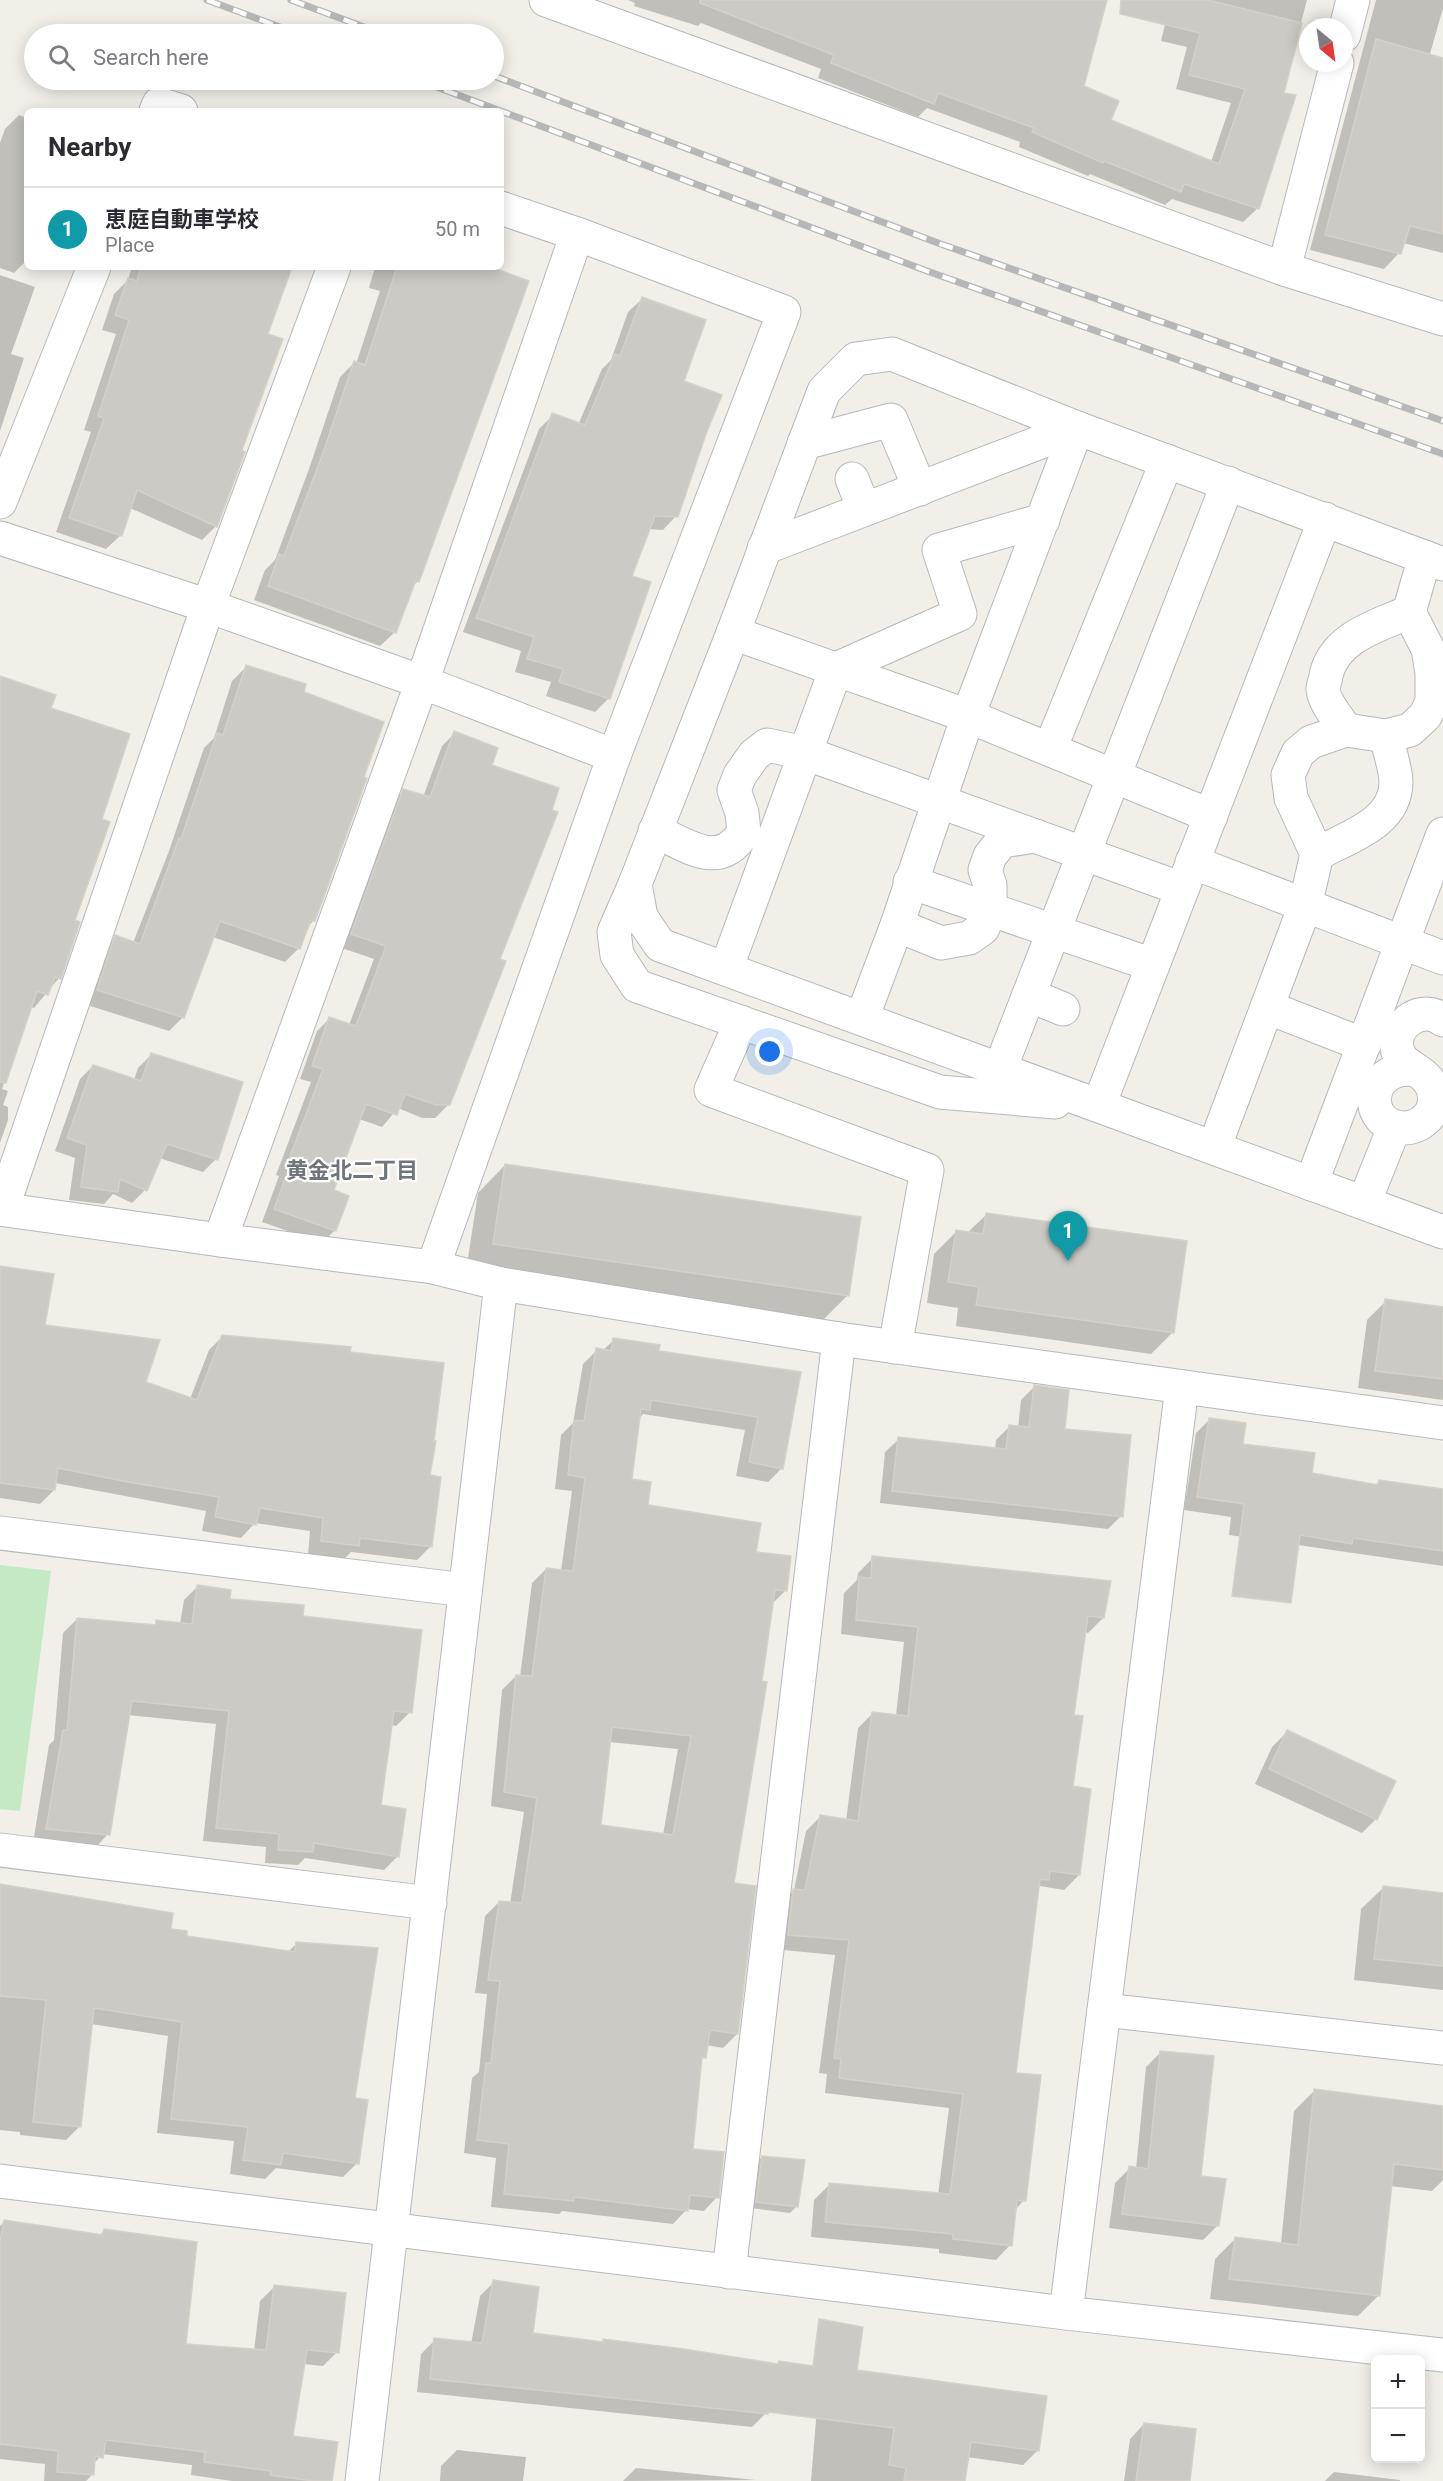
<!DOCTYPE html>
<html lang="en">
<head>
<meta charset="utf-8">
<style>
	body { margin:0; font-family:Roboto,"Noto Sans JP",sans-serif; background:#f2f2f3; color:#2b2b33 }
	.controls { position:absolute; right:18px; bottom:18px; display:grid; overflow:hidden; border-radius:9px; box-shadow:0 3px 15px #0003 }
	.controls button { width:54px; height:54px; display:grid; place-items:center; padding:0; border:0; border-bottom:2px solid #e1e1e2; background:#fff; color:#2b2b33; font:30px sans-serif }
	.compass { position:absolute; left:1299px; top:18px; width:54px; height:54px; border-radius:50%; background:#fff; box-shadow:0 3px 15px #0003; rotate:151deg }
	.you { position:absolute; left:770px; top:1052px; width:21px; height:21px; margin:-15px; border:4px solid #fff; border-radius:50%; background:#1a73e8; box-shadow:0 0 0 9px #1a73e833 }
	.badge { display:grid; place-items:center; width:39px; height:39px; border-radius:50%; background:#ea4335; color:#fff; font-size:20px; font-weight:700 }
	.pin { position:absolute; translate:-50% -50px; filter:drop-shadow(0 2px 3px #0008) }
	.pin::after { content:''; position:absolute; top:32px; width:21px; height:18px; background:inherit; clip-path:polygon(0 0,100% 0,50% 100%) }
	.list { margin:0; padding:0; list-style:none }
	h2 { display:flex; justify-content:space-between; align-items:center; height:78px; margin:0; padding:0 24px; font-size:26px }
	h2 small { font-size:20px; font-weight:400; color:#7c7c81 }
	.list li { display:grid; grid-template-columns:39px 1fr auto; gap:18px; align-items:center; box-sizing:border-box; height:84px; padding:0 24px; border-top:2px solid #e1e1e2 }
	.list b { display:block; font-size:22px; white-space:nowrap }
	.list p { margin:0; font-size:20px; white-space:nowrap; color:#7c7c81 }
	.list em { font-size:20px; font-style:normal; color:#7c7c81 }
	.icon { flex:none; width:33px; height:33px; fill:none; stroke:currentColor; stroke-width:2; stroke-linecap:round; stroke-linejoin:round }
	.map { position:relative; flex:none; width:1443px; height:2481px; overflow:hidden }
	.search { position:absolute; background:#fff; box-shadow:0 3px 15px #0003; left:24px; top:24px; width:480px; height:66px; display:flex; align-items:center; gap:15px; box-sizing:border-box; padding:0 21px; border-radius:33px; color:#7c7c81; font-size:22px }
	.panel { position:absolute; background:#fff; box-shadow:0 3px 15px #0003; left:24px; top:108px; width:480px; height:162px; border-radius:9px }
	.map>svg:first-child { display:block }
	.green { fill:#c5e8c5 }
	.shadow { fill:#0003; fill-rule:evenodd }
	.building { fill:#cccac5; stroke:#d6d1c6; stroke-width:1.5; fill-rule:evenodd }
	.lines { fill:none; stroke-linecap:round; stroke-linejoin:round }
	.minor-casing { stroke:#b5b8bc; stroke-width:35 }
	.minor { stroke:#fff; stroke-width:33 }
	.rail-casing { stroke:#b6b7b8; stroke-width:7 }
	.rail { stroke:#fff; stroke-width:4.5; stroke-dasharray:14; stroke-linecap:butt }
	.labels { text-anchor:middle; stroke-width:4.5; stroke-linejoin:round; paint-order:stroke }
	.neighbourhood-label { font-size:22px; font-weight:bold; fill:#70757a; stroke:#fff }
</style>
</head>
<body>
<div class="map">
<svg width="1443" height="2481" viewBox="0 0 1443 2481">
	<rect width="100%" height="100%" fill="#f1efe8"/>
	<polygon class="green" points="0,1565 51,1571 20,1811 0,1809"/>
	<g class="shadow">
		<polygon points="628,0 1029,0 1082,87 1109,121 1211,162 1231,103 1176,89 1187,47 1161,41 1171,0 1307,0 1282,94 1258,208 1243,222 1172,199 1165,205 1090,174 1088,176 1019,147 1020,142 927,108 918,117 818,78 821,69 701,23 698,26 634,6 635,3"/>
		<polygon points="1376,0 1443,0 1443,8 1424,75 1443,79 1443,253 1403,243 1399,253 1384,269 1310,250"/>
		<polygon points="19,115 27,118 27,260 14,273 0,268 0,143 5,129"/>
		<polygon points="132,267 291,267 266,335 216,526 202,540 130,508 121,535 106,549 56,532 91,432 84,430 116,334 102,330 114,294 128,280"/>
		<polygon points="375,267 487,267 418,581 412,587 395,632 380,646 254,600 265,570 275,560 309,469 340,377 354,363 356,364 380,291 369,288"/>
		<polygon points="0,275 35,287 11,354 24,358 0,431"/>
		<polygon points="642,299 705,433 676,516 663,530 648,529 630,576 609,698 595,712 546,696 551,682 515,672 521,651 463,632 539,429 553,415 578,425 602,369 611,360 628,312"/>
		<polygon points="246,667 302,693 314,920 306,929 299,948 285,962 213,937 183,1017 169,1031 84,1004 102,951 116,937 133,943 169,851 204,748 214,738 232,681"/>
		<polygon points="0,677 49,709 100,820 59,978 34,1008 30,1007 2,1089 8,1091 3,1105 8,1107 8,1120 0,1143"/>
		<polygon points="455,733 490,766 550,811 449,1104 435,1118 422,1118 398,1108 382,1127 359,1119 332,1191 335,1230 322,1243 262,1222 279,1176 276,1175 311,1082 300,1079 317,1031 330,1018 349,1025 374,959 339,947 390,804 404,791 423,797 442,746"/>
		<polygon points="151,1055 216,1159 203,1172 159,1158 145,1190 132,1203 113,1194 104,1204 69,1200 75,1158 55,1151 80,1079 93,1066 134,1080 138,1068"/>
		<polygon points="505,1165 848,1295 820,1323 466,1271 478,1193"/>
		<polygon points="987,1214 1173,1332 1151,1354 956,1326 958,1308 927,1303 934,1254 956,1232 967,1233"/>
		<polygon points="0,1271 43,1326 144,1383 190,1399 209,1350 223,1336 349,1354 428,1477 431,1546 417,1560 351,1552 344,1559 308,1555 310,1531 255,1523 241,1538 202,1531 206,1511 55,1483 54,1490 40,1504 0,1498"/>
		<polygon points="1386,1301 1443,1308 1443,1400 1358,1388 1367,1320"/>
		<path d="M614,1340L657,1352L799,1373L782,1468L768,1482L736,1476L745,1430L643,1414L638,1420L631,1480L646,1506L754,1553L786,1590L772,1604L733,1885L737,2034L723,2048L706,2045L704,2057L700,2061L691,2150L717,2197L704,2211L687,2209L673,2224L562,2211L559,2214L491,2207L496,2158L464,2153L472,2078L479,2072L487,1994L475,1993L485,1916L499,1902L510,1904L524,1812L491,1806L502,1690L516,1676L520,1677L532,1583L546,1569L561,1571L572,1491L555,1489L561,1435L573,1423L583,1364L597,1350L602,1351ZM609,1742L678,1749L663,1835L600,1826Z"/>
		<polygon points="1034,1387 1121,1516 1108,1529 880,1503 885,1452 899,1439 995,1449 996,1440 1009,1427 1018,1428 1021,1400"/>
		<polygon points="1209,1420 1241,1445 1311,1474 1375,1486 1379,1481 1443,1491 1443,1566 1229,1535 1231,1517 1184,1510 1196,1433"/>
		<polygon points="873,1558 1103,1618 1088,1633 1084,1632 1072,1716 1071,1787 1079,1875 1064,1890 1040,1886 1037,1890 1015,2074 1024,2200 1015,2210 1010,2245 996,2260 939,2253 939,2249 811,2237 814,2200 829,2185 938,2195 949,2108 825,2093 827,2074 819,2073 835,1955 773,1949 779,1906 794,1890 806,1831 821,1816 846,1821 858,1728 873,1713 896,1716 904,1642 841,1634 844,1593 857,1580 858,1573"/>
		<polygon points="198,1586 228,1600 301,1617 410,1712 396,1726 390,1725 379,1806 398,1856 384,1870 305,1858 298,1865 265,1863 266,1847 203,1841 216,1724 128,1715 108,1834 95,1848 33,1843 49,1745 54,1740 63,1633 77,1619 153,1626 157,1622 180,1624 184,1600"/>
		<polygon points="1287,1732 1376,1819 1362,1833 1255,1784 1272,1747"/>
		<polygon points="0,1885 169,1930 185,1937 288,1952 297,1943 354,2100 357,2163 343,2177 276,2168 265,2179 230,2174 234,2141 157,2133 168,2036 91,2024 80,2126 66,2140 20,2135 20,2132 0,2130"/>
		<polygon points="1383,1888 1443,1894 1443,1990 1354,1980 1361,1909"/>
		<polygon points="1160,2053 1200,2177 1218,2225 1203,2240 1109,2228 1115,2183 1130,2168 1136,2169 1146,2067"/>
		<polygon points="1314,2091 1443,2107 1443,2180 1432,2191 1390,2186 1378,2296 1358,2316 1210,2299 1215,2259 1235,2239 1281,2244 1294,2111"/>
		<polygon points="762,2157 797,2206 790,2213 750,2208 755,2165"/>
		<polygon points="4,2222 99,2236 104,2231 184,2346 254,2351 260,2301 274,2287 337,2352 323,2366 303,2364 292,2437 331,2481 232,2481 191,2475 192,2465 102,2454 93,2465 92,2475 86,2481 44,2481 45,2464 0,2459 0,2226"/>
		<polygon points="494,2282 531,2334 601,2343 603,2341 766,2413 752,2427 417,2392 421,2354 435,2340 471,2344 480,2296"/>
		<polygon points="819,2384 1038,2450 1023,2465 967,2457 964,2481 811,2481"/>
		<polygon points="1144,2424 1188,2481 1124,2481 1130,2439"/>
		<polygon points="457,2450 526,2457 523,2481 440,2481 441,2466"/>
		<polygon points="636,2468 756,2480 623,2481"/>
		<polygon points="1334,2472 1400,2480 1400,2481 1325,2481"/>
	</g>
	<g class="building">
		<polygon points="700,0 1107,0 1084,86 1119,101 1111,120 1219,164 1245,89 1189,75 1200,33 1120,14 1121,0 1208,0 1302,23 1284,93 1296,95 1259,209 1184,184 1181,192 1104,161 1103,163 1032,132 1034,128 938,93 934,104 831,63 834,55 700,3"/>
		<polygon points="1376,39 1443,58 1443,234 1410,226 1401,254 1325,235"/>
		<polygon points="141,267 292,267 268,334 283,339 242,450 245,452 217,527 137,490 122,536 69,518 104,418 98,416 129,320 115,315 128,278 137,281"/>
		<polygon points="397,267 491,267 529,281 419,582 416,580 396,633 268,586 279,554 284,556 323,453 354,361 365,365"/>
		<polygon points="642,297 706,320 684,381 722,395 706,434 678,517 655,516 632,576 651,582 610,699 559,682 563,669 527,659 534,637 476,618 552,413 585,425 615,354 620,356"/>
		<polygon points="246,665 306,684 304,692 384,722 364,777 367,778 315,921 311,920 300,949 220,921 184,1018 97,990 115,935 140,944 179,838 181,839 217,733 223,735"/>
		<polygon points="0,676 56,695 51,708 130,734 102,819 110,822 75,920 80,922 61,979 55,977 48,995 37,991 6,1083 0,1082"/>
		<polygon points="454,731 498,748 492,765 559,788 552,810 558,812 500,959 506,961 450,1105 436,1105 405,1094 397,1115 366,1104 334,1190 349,1196 336,1231 274,1209 291,1163 288,1162 323,1069 312,1066 329,1017 356,1026 386,946 351,934 403,789 430,797"/>
		<polygon points="151,1053 243,1082 218,1160 167,1144 147,1191 120,1179 118,1192 81,1187 87,1145 67,1138 93,1065 141,1081"/>
		<polygon points="505,1164 861,1217 849,1296 493,1244"/>
		<polygon points="986,1213 1187,1241 1174,1333 976,1305 979,1287 948,1282 956,1230 983,1234"/>
		<polygon points="0,1266 54,1274 45,1325 160,1340 146,1382 197,1400 222,1335 351,1347 350,1352 444,1363 434,1441 436,1441 430,1475 441,1477 432,1547 360,1538 359,1546 321,1541 323,1518 260,1508 256,1525 215,1517 219,1497 128,1482 58,1468 55,1490 0,1483"/>
		<polygon points="1385,1299 1443,1307 1443,1379 1375,1371"/>
		<path d="M613,1338L660,1345L659,1351L801,1372L783,1469L749,1462L758,1417L651,1400L650,1410L641,1409L632,1479L651,1482L648,1505L761,1523L756,1552L791,1556L787,1591L775,1590L762,1681L767,1682L734,1883L756,1886L738,2034L710,2030L706,2058L702,2057L693,2149L724,2152L719,2198L690,2195L688,2211L574,2197V2201L504,2194L509,2144L477,2140L486,2063H491L500,1981L488,1980L499,1901L522,1903L537,1798L504,1792L516,1675L532,1676L546,1568L573,1571L585,1478L568,1475L574,1420L584,1421L596,1348L611,1351ZM612,1727L691,1736L673,1835L601,1825Z"/>
		<polygon points="1034,1385 1069,1390 1065,1429 1131,1435 1123,1517 892,1491 898,1437 1006,1449 1009,1425 1029,1427"/>
		<polygon points="1209,1418 1246,1423 1243,1444 1315,1453 1312,1473 1378,1485 1379,1480 1443,1489 1443,1551 1353,1538 1352,1544 1300,1535 1291,1603 1232,1596 1244,1504 1197,1497"/>
		<polygon points="872,1556 1111,1581 1104,1618 1088,1616 1074,1715 1083,1716 1073,1786 1091,1789 1080,1875 1050,1871 1049,1880 1040,1879 1016,2073 1041,2075 1026,2201 1017,2200 1012,2246 953,2239 953,2234 825,2222 829,2183 950,2194 963,2094 839,2078 841,2059 834,2058 849,1940 788,1935 793,1889 805,1890 820,1815 858,1821 872,1712 908,1716 918,1627 856,1620 859,1577 871,1578"/>
		<polygon points="197,1585 231,1590 230,1599 304,1605 303,1616 422,1630 412,1713 394,1711 381,1805 406,1809 399,1857 314,1843 313,1852 278,1850 279,1834 216,1828 229,1711 132,1701 110,1835 46,1829 63,1730 67,1730 77,1618 156,1625 156,1620 192,1624"/>
		<polygon points="1287,1730 1396,1781 1377,1820 1269,1769"/>
		<polygon points="0,1884 173,1913 171,1929 187,1931 187,1936 295,1952 296,1942 378,1948 355,2098 368,2100 359,2164 283,2153 281,2165 243,2160 248,2127 171,2119 182,2022 94,2008 81,2127 33,2122 46,2000 0,1996"/>
		<polygon points="1383,1886 1443,1893 1443,1966 1374,1959"/>
		<polygon points="1160,2051 1214,2056 1201,2176 1226,2179 1219,2226 1122,2214 1129,2166 1148,2169"/>
		<polygon points="1314,2089 1443,2106 1443,2170 1394,2164 1380,2296 1229,2279 1235,2237 1298,2245"/>
		<polygon points="762,2156 805,2160 798,2207 756,2202"/>
		<polygon points="4,2220 103,2235 104,2229 197,2242 186,2344 266,2350 274,2285 346,2293 339,2353 307,2350 293,2436 338,2442 332,2481 313,2481 270,2475 271,2471 204,2462 205,2452 106,2440 103,2458 95,2456 94,2475 57,2472 58,2451 0,2444 0,2241"/>
		<polygon points="493,2280 539,2287 533,2333 603,2342 603,2339 684,2349 778,2364 779,2361 813,2366 819,2319 863,2327 857,2370 1047,2396 1039,2451 971,2442 965,2481 904,2481 906,2468 889,2465 894,2428 768,2412 768,2414 430,2379 434,2338 482,2343"/>
		<polygon points="1144,2423 1196,2429 1190,2481 1136,2481"/>
	</g>
	<g class="lines">
		<g class="minor-casing">
			<g id="minor">
				<polyline points="546,0 1284,269 1443,319"/>
				<polyline points="1344,35 1353,0"/>
				<polyline points="156,111 159,104 181,111"/>
				<polyline points="1284,269 1337,63"/>
				<polyline points="804,443 891,420 920,489"/>
				<polyline points="852,479 864,509"/>
				<polyline points="0,502 94,267"/>
				<polyline points="0,538 208,606 422,682 614,756"/>
				<polyline points="764,548 1077,428"/>
				<polyline points="1443,564 1077,428 892,354 856,359 824,391 733,633 635,884 641,917 660,945 1443,1232"/>
				<polyline points="733,633 968,716 1211,816"/>
				<path d="M1346,730C1339,719 1324,703 1323,689C1323,685 1326,679 1326,675C1335,637 1377,626 1409,612"/>
				<polyline points="1050,749 1167,461"/>
				<path d="M655,831C689,846 719,871 744,832L742,813L734,790L740,775L754,755L767,745L805,753L1182,889"/>
				<path d="M1317,854C1347,837 1396,824 1396,782C1396,770 1389,749 1386,736"/>
				<polyline points="1192,862 1443,958"/>
				<polyline points="910,882 1153,965"/>
				<polyline points="635,884 614,932 617,955 637,986 940,1092 1055,1102"/>
				<polyline points="897,925 941,943 969,938 983,928 990,909 990,885 985,870 990,856 1002,841 1036,836"/>
				<polyline points="726,969 836,669 960,614 939,550 1043,520"/>
				<polyline points="1029,995 1063,1009"/>
				<polyline points="1267,1007 1364,1045"/>
				<polyline points="862,1018 897,925 968,716 1077,428"/>
				<polyline points="741,1022 711,1090 927,1170 895,1347"/>
				<polyline points="1000,1069 1228,483"/>
				<path d="M1411,1069C1365,1068 1362,1126 1404,1128C1415,1128 1425,1122 1431,1113C1437,1101 1436,1090 1428,1080C1418,1067 1400,1066 1397,1048C1393,1023 1423,1004 1443,1020"/>
				<polyline points="1099,1105 1325,519"/>
				<polyline points="1214,1148 1305,906 1317,854 1291,798 1288,775 1298,753 1311,742 1346,730 1386,736 1410,730 1425,716 1432,702 1432,673 1428,649 1409,612 1425,557"/>
				<polyline points="1311,1184 1443,834"/>
				<polyline points="1364,1203 1394,1128"/>
				<polyline points="0,1209 220,1240 433,1267 501,1284 839,1339 1443,1423"/>
				<polyline points="2,1209 208,606 334,267"/>
				<polyline points="220,1240 422,682 577,234"/>
				<polyline points="433,1267 614,756 784,312 577,234 501,208"/>
				<polyline points="0,1533 465,1590"/>
				<polyline points="0,1850 430,1903"/>
				<polyline points="1104,2010 1443,2048"/>
				<polyline points="0,2181 1066,2313 1443,2355"/>
				<polyline points="729,2272 839,1339"/>
				<polyline points="1066,2313 1182,1387"/>
				<polyline points="362,2481 501,1284"/>
			</g>
		</g>
		<use href="#minor" class="minor"/>
		<g class="rail-casing">
			<g id="rail">
				<polyline points="207,0 299,34"/>
				<polyline points="291,0 383,34"/>
				<polyline points="494,76 938,243 1443,421"/>
				<polyline points="418,80 927,271 1443,454"/>
			</g>
		</g>
		<use href="#rail" class="rail"/>
	</g>
	<g class="labels">
		<g class="neighbourhood-label">
			<text x="352" y="1178">黄金北二丁目</text>
		</g>
	</g>
</svg>
<div class="controls">
<button>+</button>
<button>−</button>
</div>
<svg class="compass" viewBox="-18 -18 36 36"><path d="M0-13l5 13h-10z" fill="#e53935"/><path d="M0 13l5-13h-10z" fill="#7c7c81"/></svg>
<div class="you"></div>
<div class="pin badge" style="left:1068px;top:1261px;background:#0f9aa8">1</div>
<div class="search"><svg class="icon" aria-label="search" viewBox="0 0 24 24"><circle cx="10" cy="10" r="6"/><path d="M15 15l6 6"/></svg>Search here</div>
<section class="panel">
<h2>Nearby<small></small></h2>
<ul class="list">
<li><span class="badge" style="background:#0f9aa8">1</span><div><b>恵庭自動車学校</b><p>Place</p></div><em>50 m</em></li>
</ul>
</section>
</div>
</body>
</html>
